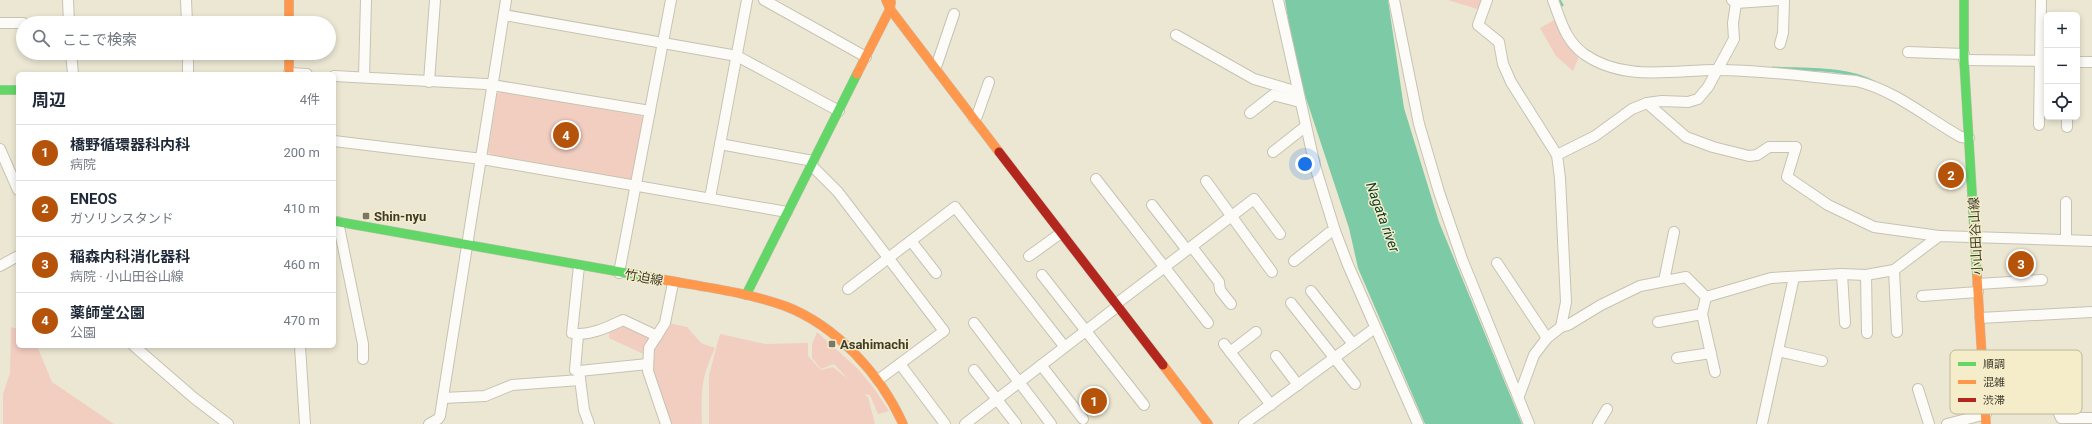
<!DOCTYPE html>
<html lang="ja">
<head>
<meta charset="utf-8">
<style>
	body { margin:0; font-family:Roboto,"Noto Sans JP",sans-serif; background:#f2f2f3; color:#1f2937 }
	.controls { position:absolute; right:12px; top:12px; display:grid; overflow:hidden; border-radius:6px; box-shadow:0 2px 6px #0003 }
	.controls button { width:36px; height:36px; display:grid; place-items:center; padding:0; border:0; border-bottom:1px solid #e0e1e3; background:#fff; color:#1f2937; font:20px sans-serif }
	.you { position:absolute; left:1305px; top:164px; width:14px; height:14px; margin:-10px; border:3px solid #fff; border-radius:50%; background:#1a73e8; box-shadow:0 0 0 6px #1a73e833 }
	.badge { display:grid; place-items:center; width:26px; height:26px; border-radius:50%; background:#b45309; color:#fff; font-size:13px; font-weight:700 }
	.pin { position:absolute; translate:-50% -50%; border:2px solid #fff; box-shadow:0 1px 4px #0006 }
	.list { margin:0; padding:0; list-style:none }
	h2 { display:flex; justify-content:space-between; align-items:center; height:52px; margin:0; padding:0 16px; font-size:17px }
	h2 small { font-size:13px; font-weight:400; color:#747a83 }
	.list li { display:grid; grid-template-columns:26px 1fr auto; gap:12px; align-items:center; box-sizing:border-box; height:56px; padding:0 16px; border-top:1px solid #e0e1e3 }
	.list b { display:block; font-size:15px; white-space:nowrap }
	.list p { margin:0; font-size:13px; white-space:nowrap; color:#747a83 }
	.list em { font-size:13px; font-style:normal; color:#747a83 }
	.icon { flex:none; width:22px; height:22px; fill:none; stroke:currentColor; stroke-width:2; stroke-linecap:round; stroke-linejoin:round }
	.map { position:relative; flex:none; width:2092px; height:424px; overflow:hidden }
	.search { position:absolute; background:#fff; box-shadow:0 2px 6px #0003; left:16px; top:16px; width:320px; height:44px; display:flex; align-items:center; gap:10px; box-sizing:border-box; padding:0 14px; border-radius:22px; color:#747a83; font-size:15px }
	.panel { position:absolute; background:#fff; box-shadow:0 2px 6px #0003; left:16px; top:72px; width:320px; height:276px; border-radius:6px }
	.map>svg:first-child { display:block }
	.green { fill:#f2cec0 }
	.water { fill:#7ccaa6 }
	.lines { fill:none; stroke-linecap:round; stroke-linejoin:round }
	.stream { stroke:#7ccaa6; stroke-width:3 }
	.street-casing { stroke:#c6c3b3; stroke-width:12 }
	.fast-casing { stroke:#c6c3b3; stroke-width:10 }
	.slow-casing { stroke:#c6c3b3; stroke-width:10 }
	.jam-casing { stroke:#c6c3b3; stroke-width:10 }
	.street { stroke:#fcfbf8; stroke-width:10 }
	.fast { stroke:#63d668; stroke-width:9 }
	.slow { stroke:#ff974d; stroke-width:9 }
	.jam { stroke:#b3261e; stroke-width:9 }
	.poi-dot { fill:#7b7868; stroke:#f5edc9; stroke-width:1.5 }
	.labels { text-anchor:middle; stroke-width:3; stroke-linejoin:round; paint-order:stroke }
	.poi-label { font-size:13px; font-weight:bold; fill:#3f3c2e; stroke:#f5edc9; text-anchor:start }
	.street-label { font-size:13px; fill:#3f3c2e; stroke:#f5edc9 }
	.water-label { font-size:14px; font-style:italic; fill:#093c2a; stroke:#f5edc9 }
	.key { fill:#f5edc9; stroke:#beb89a; stroke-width:1 }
	.key-label { font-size:11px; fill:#3f3c2e }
</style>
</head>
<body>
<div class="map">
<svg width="2092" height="424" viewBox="0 0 2092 424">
	<rect width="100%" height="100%" fill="#ebe7d3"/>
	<g class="green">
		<polygon points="1448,0 1492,0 1487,12"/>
		<polygon points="1556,19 1566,44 1580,54 1573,71 1556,56 1540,28"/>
		<polygon points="502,91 641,116 644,119 632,178 630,180 492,155 488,152 497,94"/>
		<path d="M622,323L659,339L669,323L687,327L701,343L715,348C701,378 701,391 702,424H669L654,373L652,358L609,338V329Z"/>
		<polygon points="11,327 18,329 18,346 37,346 52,382 114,424 3,424 3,394 10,373"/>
		<polygon points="817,332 858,369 873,387 889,411 878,414 870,395 864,394 868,397 875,424 709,424 709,375 720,334 765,344 808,343 808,356 821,370 833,367 849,380 834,364 821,369 812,358 812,344"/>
	</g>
	<polygon class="water" points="1285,0 1388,0 1404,108 1439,222 1522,424 1425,424 1358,268 1349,228 1296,68"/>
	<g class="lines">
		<g class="stream">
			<polyline points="1559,0 1562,5"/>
			<path d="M1773,68C1806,70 1844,67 1874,82"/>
		</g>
		<g class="street-casing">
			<g id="street">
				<polyline points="68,0 69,23"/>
				<polyline points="186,0 187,23"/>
				<polyline points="764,0 866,57"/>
				<polyline points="1278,0 1315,166 1335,231 1348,265 1418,424"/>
				<polyline points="1394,0 1419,124 1439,192 1462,259 1529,424"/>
				<polyline points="1487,0 1478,25 1499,42 1503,64 1511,82 1557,155 1560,178 1566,302 1561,327 1547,338 1534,355 1519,396"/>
				<path d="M1553,0C1561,21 1565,40 1584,54C1624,82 1672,70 1717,70C1763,70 1810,77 1856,81C1895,90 1927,118 1961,137L1969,138"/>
				<polyline points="1732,0 1736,3 1781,0"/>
				<polyline points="504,15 737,56 839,111"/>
				<polyline points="0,23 23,23"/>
				<polyline points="1176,35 1254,79 1298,92"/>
				<polyline points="1780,44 1783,33 1784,0"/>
				<polyline points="1908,52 1964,54"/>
				<polyline points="71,53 73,74"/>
				<polyline points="188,53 188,74"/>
				<polyline points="1964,60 2047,61"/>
				<polyline points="2077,62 2092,62"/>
				<polyline points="934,66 937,64 954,14"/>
				<polyline points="289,73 307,74"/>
				<polyline points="334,76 486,84 650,111"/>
				<polyline points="364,77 366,0"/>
				<polyline points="429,82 435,0"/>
				<polyline points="1647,103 1686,137 1713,147 1749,156 1757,155 1769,147 1796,147 1787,177 1828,205 1874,227 1939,236"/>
				<polyline points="1250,113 1273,95 1300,102"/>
				<polyline points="974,119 977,116 989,82"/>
				<polyline points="2039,125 2041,0"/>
				<polyline points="2067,127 2067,117"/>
				<polyline points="334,141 482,159 787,212"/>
				<polyline points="720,144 813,161"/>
				<polyline points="0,149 18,190"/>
				<polyline points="1273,152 1306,126"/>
				<polyline points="1557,155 1595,136 1632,109 1647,103 1662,101 1688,102 1698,99 1708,87 1734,39 1733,23 1736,3"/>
				<polyline points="811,165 838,192 944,331 878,380"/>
				<polyline points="1096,179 1208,323"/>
				<polyline points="1206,181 1272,272"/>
				<polyline points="710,198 747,0"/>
				<polyline points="2066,202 2066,240"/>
				<polyline points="1152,205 1187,250"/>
				<polyline points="338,222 363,344 363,359"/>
				<polyline points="911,241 936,273"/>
				<polyline points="1192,247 1219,282 1220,290 1231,304"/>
				<polyline points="1029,256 1061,233"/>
				<polyline points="1294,261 1329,233 1335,231"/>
				<polyline points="1497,263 1547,338"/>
				<polyline points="0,266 18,256"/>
				<path d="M579,266L572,333C588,337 608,327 623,320L657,336"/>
				<polyline points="1894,270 1897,332"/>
				<polyline points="619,273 671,0"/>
				<polyline points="1842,274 1845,323"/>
				<polyline points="1042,275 1144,405"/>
				<polyline points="1866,275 1867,333"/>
				<polyline points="1664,281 1674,232"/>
				<polyline points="1978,284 2042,280"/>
				<polyline points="848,289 955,207 1064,346"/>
				<polyline points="1311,291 1353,344"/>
				<polyline points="1922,296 1978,292"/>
				<polyline points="1706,297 1702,314 1715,372"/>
				<polyline points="1291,303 1355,384"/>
				<polyline points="1116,304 1254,199 1280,234"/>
				<polyline points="1980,318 2092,312"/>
				<polyline points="1658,322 1702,314"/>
				<polyline points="974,323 1051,424"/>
				<polyline points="1561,327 1568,325 1601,305 1640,286 1686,277 1706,297 1771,278 1842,274 1866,275 1894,270 1939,236 2092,241"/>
				<polyline points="578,335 575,370 579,371"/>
				<polyline points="1224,344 1271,405"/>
				<polyline points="134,346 194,398 228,424"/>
				<polyline points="300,346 305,424"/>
				<polyline points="1778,351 1822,361"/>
				<polyline points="1230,352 1256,332"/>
				<polyline points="1276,356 1298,385"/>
				<polyline points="1677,358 1711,353"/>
				<polyline points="900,364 945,424"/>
				<polyline points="1041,365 1083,419"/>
				<polyline points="974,370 1016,424"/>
				<polyline points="1918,389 1929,424"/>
				<polyline points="443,398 485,396 512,385 580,380"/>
				<polyline points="1984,399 2038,391 2050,394 2061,418 2092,418"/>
				<polyline points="429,424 438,419 440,416 506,0"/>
				<polyline points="589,424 584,410 579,371 648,364"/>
				<polyline points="666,424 648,371 649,348 665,323 673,283"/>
				<polyline points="965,424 1118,306"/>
				<polyline points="1244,424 1375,328"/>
				<polyline points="1598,424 1607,409"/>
				<polyline points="1762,424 1794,277"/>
				<polyline points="1947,424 1986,414"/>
			</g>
		</g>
		<g class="fast-casing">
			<g id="fast">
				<polyline points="1964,0 1964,60 1977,276"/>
				<polyline points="0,90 18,90"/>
				<polyline points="334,221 654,278"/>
				<polyline points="746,295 857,74"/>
			</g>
		</g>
		<g class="slow-casing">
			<g id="slow">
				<polyline points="289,0 289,23"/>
				<polyline points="886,0 890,9 999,152"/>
				<polyline points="289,53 289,74"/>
				<polyline points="857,74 890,9 891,2"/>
				<polyline points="1977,276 1986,424"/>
				<path d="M654,278C697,286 743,291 785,306C837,326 881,375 903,424"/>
				<polyline points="1163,365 1208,424"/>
			</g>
		</g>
		<g class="jam-casing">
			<polyline id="jam" points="999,152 1163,365"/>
		</g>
		<use href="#street" class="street"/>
		<use href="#fast" class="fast"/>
		<use href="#slow" class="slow"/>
		<use href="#jam" class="jam"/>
	</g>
	<g class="poi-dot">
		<rect x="362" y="212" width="8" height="8" rx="2"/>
		<rect x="828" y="340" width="8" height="8" rx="2"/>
	</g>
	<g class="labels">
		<g class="poi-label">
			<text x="374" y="221">Shin-nyu</text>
			<text x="840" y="349">Asahimachi</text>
		</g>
		<g class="street-label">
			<text transform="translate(1975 236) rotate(-93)" y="5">小山田谷山線</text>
			<text transform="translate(644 277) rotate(10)" y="5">竹迫線</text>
		</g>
		<g class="water-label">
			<text transform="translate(1383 217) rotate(70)" y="5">Nagata river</text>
		</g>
	</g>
	<rect x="1950" y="350" width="132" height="64" rx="6" class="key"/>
	<rect x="1958" y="362" width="18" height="4" fill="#63d668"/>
	<rect x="1958" y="380" width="18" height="4" fill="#ff974d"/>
	<rect x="1958" y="398" width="18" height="4" fill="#b3261e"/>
	<g class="key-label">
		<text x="1983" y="368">順調</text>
		<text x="1983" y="386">混雑</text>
		<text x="1983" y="404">渋滞</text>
	</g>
</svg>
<div class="controls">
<button>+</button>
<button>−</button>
<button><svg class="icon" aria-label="locate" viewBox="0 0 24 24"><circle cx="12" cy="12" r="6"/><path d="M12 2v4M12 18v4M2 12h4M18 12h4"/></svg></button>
</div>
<div class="you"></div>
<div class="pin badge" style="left:1094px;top:401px">1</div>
<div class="pin badge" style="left:1951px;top:175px">2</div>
<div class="pin badge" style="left:2021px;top:264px">3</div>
<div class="pin badge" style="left:566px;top:135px">4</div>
<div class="search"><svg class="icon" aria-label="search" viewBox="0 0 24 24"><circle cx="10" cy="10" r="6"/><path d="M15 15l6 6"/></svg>ここで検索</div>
<section class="panel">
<h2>周辺<small>4件</small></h2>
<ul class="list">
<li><span class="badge">1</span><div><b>橋野循環器科内科</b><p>病院</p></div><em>200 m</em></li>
<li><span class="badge">2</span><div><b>ENEOS</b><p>ガソリンスタンド</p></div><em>410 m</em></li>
<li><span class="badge">3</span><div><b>稲森内科消化器科</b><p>病院 · 小山田谷山線</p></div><em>460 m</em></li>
<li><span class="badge">4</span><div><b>薬師堂公園</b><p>公園</p></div><em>470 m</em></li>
</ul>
</section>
</div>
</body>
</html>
